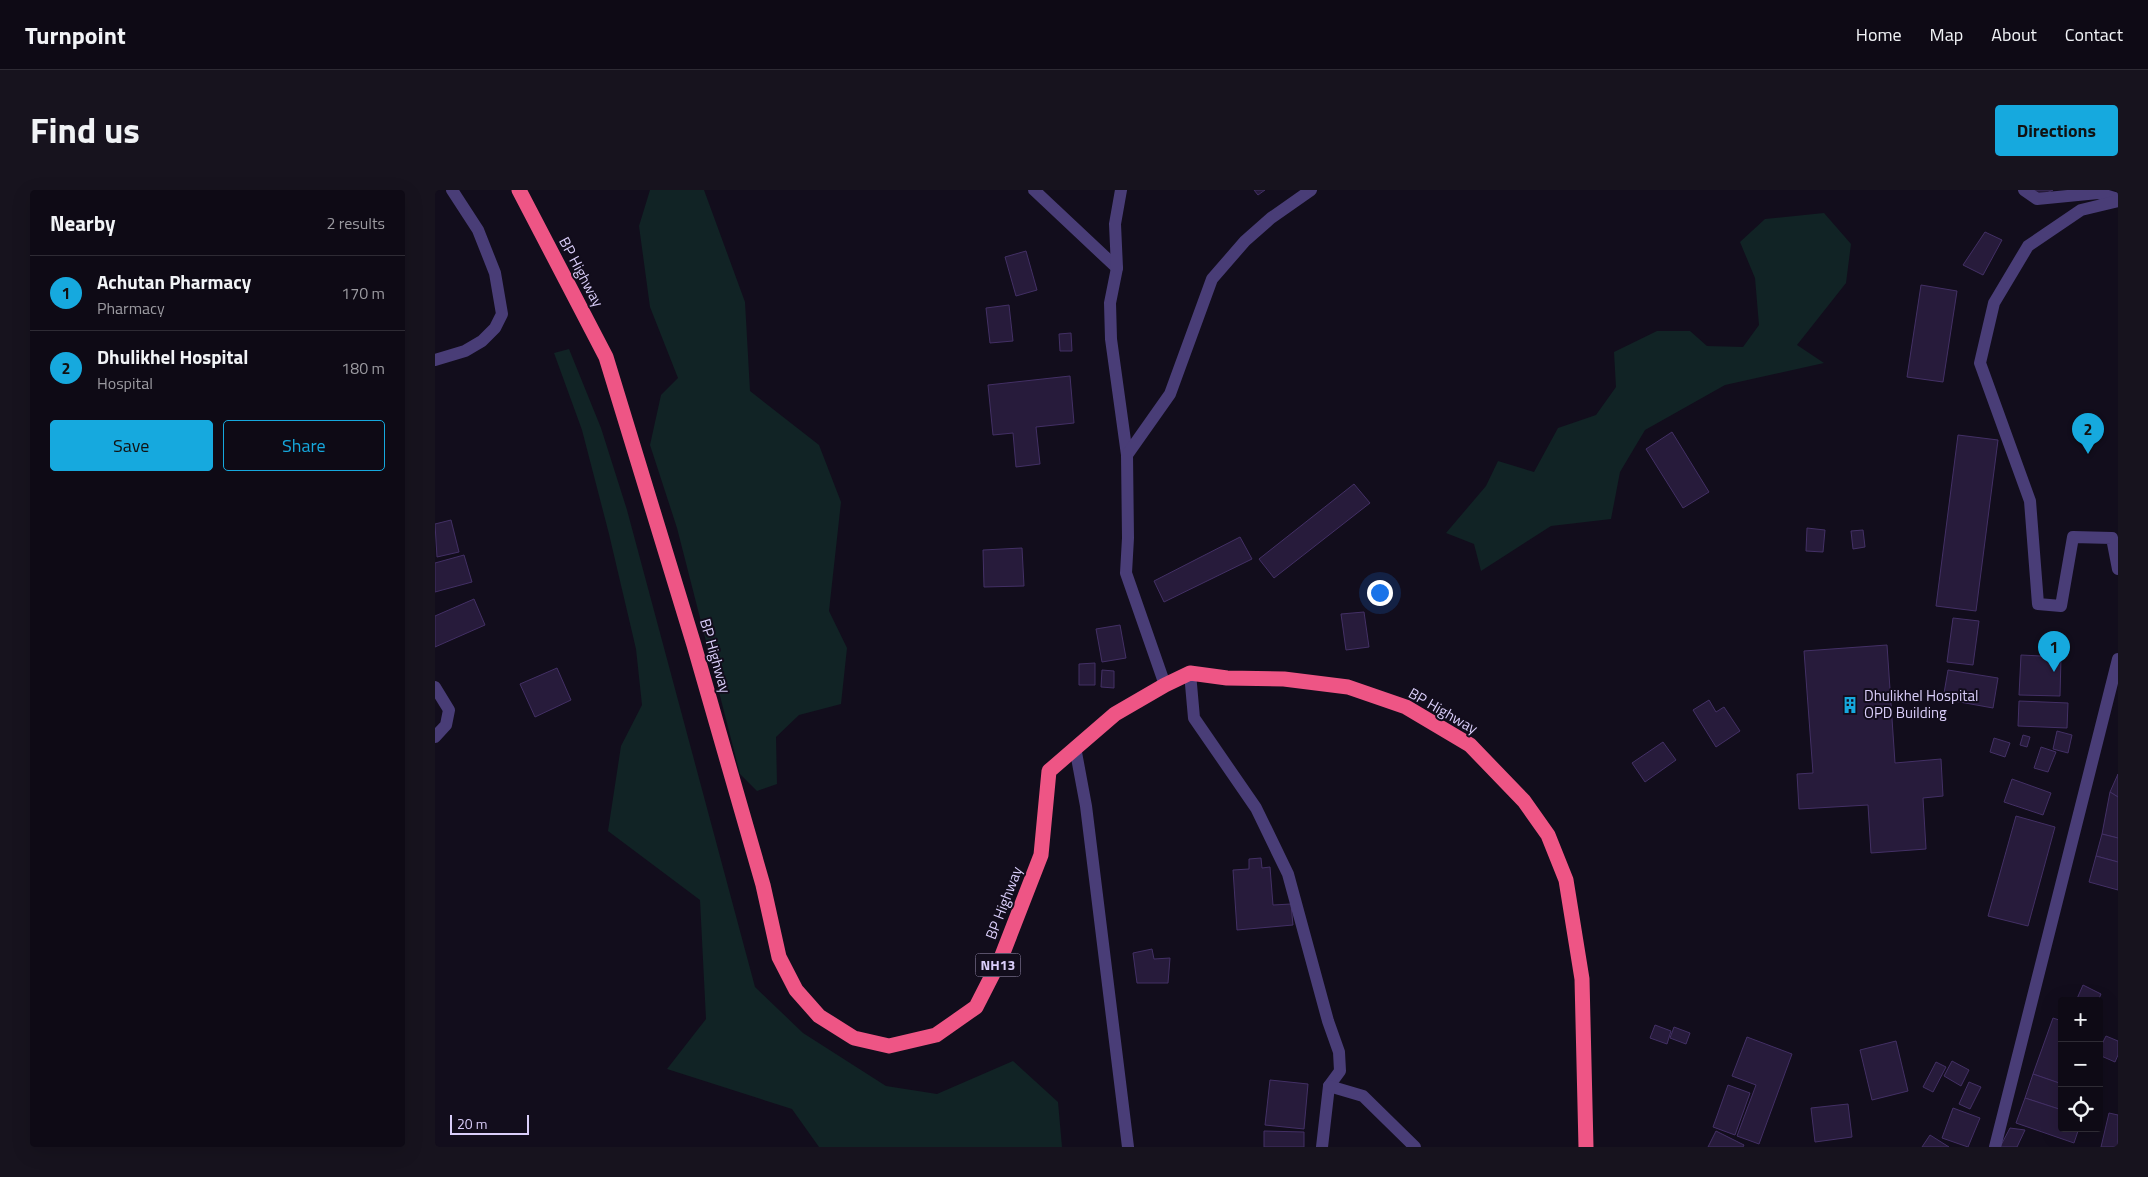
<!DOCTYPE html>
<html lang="en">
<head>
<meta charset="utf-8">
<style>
	body { margin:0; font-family:"Titillium Web",sans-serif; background:#17131e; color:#f1f3f6 }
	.controls { position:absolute; right:15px; bottom:15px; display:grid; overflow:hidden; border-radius:5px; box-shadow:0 5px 20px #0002 }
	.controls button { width:45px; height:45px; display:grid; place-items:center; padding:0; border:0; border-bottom:1px solid #2e2b34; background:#0e0a15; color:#f1f3f6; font:25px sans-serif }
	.scale { position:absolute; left:15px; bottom:12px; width:79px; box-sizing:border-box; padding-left:5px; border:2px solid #dacefa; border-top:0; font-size:14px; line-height:18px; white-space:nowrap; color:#dacefa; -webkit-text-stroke:4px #120d1c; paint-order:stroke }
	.you { position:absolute; left:944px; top:402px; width:18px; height:18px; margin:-12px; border:4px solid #fff; border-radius:50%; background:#1a73e8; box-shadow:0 0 0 8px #1a73e833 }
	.badge { display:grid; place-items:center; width:32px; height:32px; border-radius:50%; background:#16a9de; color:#111; font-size:16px; font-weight:700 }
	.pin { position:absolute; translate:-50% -41px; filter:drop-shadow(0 1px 2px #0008) }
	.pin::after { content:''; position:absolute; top:26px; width:18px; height:15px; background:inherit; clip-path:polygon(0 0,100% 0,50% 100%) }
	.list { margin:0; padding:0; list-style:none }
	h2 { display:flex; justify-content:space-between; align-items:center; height:65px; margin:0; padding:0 20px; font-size:21px }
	h2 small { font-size:16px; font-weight:400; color:#9b9aa0 }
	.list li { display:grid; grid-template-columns:32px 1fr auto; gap:15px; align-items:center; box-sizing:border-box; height:75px; padding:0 20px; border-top:1px solid #2e2b34 }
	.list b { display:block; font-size:19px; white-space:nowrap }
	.list p { margin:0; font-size:16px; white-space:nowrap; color:#9b9aa0 }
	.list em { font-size:16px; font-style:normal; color:#9b9aa0 }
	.actions { display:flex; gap:10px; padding:15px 20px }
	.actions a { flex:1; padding:11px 0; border:1px solid #16a9de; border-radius:5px; text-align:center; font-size:18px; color:#16a9de }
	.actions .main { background:#16a9de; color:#111 }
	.icon { flex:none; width:28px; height:28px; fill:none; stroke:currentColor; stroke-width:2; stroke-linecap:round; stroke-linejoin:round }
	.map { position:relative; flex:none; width:1683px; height:957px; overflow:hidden; border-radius:5px }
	header { display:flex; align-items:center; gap:30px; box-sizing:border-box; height:70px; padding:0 25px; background:#0e0a15; border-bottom:1px solid #2e2b34 }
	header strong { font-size:24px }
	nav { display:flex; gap:28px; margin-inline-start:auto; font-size:18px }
	.intro { display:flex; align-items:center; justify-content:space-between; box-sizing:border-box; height:120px; padding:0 30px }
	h1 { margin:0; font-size:35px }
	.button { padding:12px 22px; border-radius:5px; background:#16a9de; color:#111; font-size:18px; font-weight:700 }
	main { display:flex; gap:30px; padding:0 30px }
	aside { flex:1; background:#0e0a15; border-radius:5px; box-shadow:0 5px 20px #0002 }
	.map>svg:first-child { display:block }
	.green { fill:#112325 }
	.building { fill:#271b3b; stroke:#433065 }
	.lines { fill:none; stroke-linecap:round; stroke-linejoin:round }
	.lane { stroke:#493d77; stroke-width:12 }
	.street { stroke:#493d77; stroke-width:12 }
	.highway { stroke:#ee5585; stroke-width:15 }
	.labels { text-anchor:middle; stroke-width:4; stroke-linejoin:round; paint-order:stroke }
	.shield { fill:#120d1c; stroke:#9e94b7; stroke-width:1 }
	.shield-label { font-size:14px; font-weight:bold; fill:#dacefa }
	.street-label { font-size:15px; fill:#dacefa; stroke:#120d1c }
	.poi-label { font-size:15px; fill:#dacefa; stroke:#120d1c; text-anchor:start }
</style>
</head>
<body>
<header>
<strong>Turnpoint</strong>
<nav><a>Home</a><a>Map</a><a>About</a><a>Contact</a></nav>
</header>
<div class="intro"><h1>Find us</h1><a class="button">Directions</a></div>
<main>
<aside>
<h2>Nearby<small>2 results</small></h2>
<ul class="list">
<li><span class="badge">1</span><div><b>Achutan Pharmacy</b><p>Pharmacy</p></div><em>170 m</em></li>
<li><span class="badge">2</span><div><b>Dhulikhel Hospital</b><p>Hospital</p></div><em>180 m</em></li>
</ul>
<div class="actions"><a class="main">Save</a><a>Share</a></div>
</aside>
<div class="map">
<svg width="1683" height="957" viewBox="0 0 1683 957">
	<rect width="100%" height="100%" fill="#120d1c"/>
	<g class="green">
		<polygon points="215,0 269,0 310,112 315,201 384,255 406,312 394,421 412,458 406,514 364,525 341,547 342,594 322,601 305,584 242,338 215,255 226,205 243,188 215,117 204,36"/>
		<polygon points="1389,23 1416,54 1411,93 1362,155 1389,173 1290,195 1210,240 1185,282 1176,329 1116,336 1046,381 1039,354 1011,343 1051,296 1063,271 1099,282 1123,238 1161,225 1181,197 1179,162 1222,141 1255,141 1272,156 1308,157 1324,135 1320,88 1305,52 1330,29"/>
		<polygon points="134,159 166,238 192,320 320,797 368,843 451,896 502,904 578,871 623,912 627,957 384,957 357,919 232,879 271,829 265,710 173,641 186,556 207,515 201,459 174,344 147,240 119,163"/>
	</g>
	<g class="building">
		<polygon points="819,0 830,0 823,5"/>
		<polygon points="1596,0 1618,0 1602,8"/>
		<polygon points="1550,42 1567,50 1548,85 1528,75"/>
		<polygon points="591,61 602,100 581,106 570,67"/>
		<polygon points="1486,95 1522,101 1508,192 1472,187"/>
		<polygon points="574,115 578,151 555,153 551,118"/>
		<polygon points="636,143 637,161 625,161 624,144"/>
		<polygon points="635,186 639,233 601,237 605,274 581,277 578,243 558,245 553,195"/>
		<polygon points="1237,242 1274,302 1248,318 1211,259"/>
		<polygon points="1523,245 1563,250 1541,421 1501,416"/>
		<polygon points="919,294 935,313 839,388 824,369"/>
		<polygon points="16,330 24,362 2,367 0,334"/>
		<polygon points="1372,338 1390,340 1388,362 1371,361"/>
		<polygon points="1428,340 1430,357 1418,359 1416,341"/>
		<polygon points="805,347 817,369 729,412 719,391"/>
		<polygon points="587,358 589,396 549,397 548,360"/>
		<polygon points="29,365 37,392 0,402 0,373"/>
		<polygon points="39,409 50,435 0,457 0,426"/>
		<polygon points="929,422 934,457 911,460 906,424"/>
		<polygon points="1518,428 1544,431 1538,475 1512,472"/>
		<polygon points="685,435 691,468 667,472 661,439"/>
		<polygon points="1452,455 1460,573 1506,569 1508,606 1488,608 1491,659 1436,663 1433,615 1364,619 1362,584 1378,583 1369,461"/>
		<polygon points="1586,465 1626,467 1625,506 1584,505"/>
		<polygon points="660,473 660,495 644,495 644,474"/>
		<polygon points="122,478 136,510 100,527 85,494"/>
		<polygon points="667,480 679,481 679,498 666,497"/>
		<polygon points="1513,480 1563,488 1558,518 1508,509"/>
		<polygon points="1274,510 1281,522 1289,517 1305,541 1281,557 1258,520"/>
		<polygon points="1584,511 1633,513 1632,538 1583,536"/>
		<polygon points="1622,541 1637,545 1633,563 1618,559"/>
		<polygon points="1588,545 1595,547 1592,557 1585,555"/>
		<polygon points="1559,548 1575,553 1570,567 1555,562"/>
		<polygon points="1228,552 1241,570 1210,592 1197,573"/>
		<polygon points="1606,557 1621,562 1613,582 1599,578"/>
		<polygon points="1683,584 1683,607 1675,602"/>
		<polygon points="1577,589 1616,603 1608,625 1569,612"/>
		<polygon points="1675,602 1683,607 1683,648 1667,644"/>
		<polygon points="1581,626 1620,637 1593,736 1553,726"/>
		<polygon points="1667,644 1683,648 1683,672 1661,666"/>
		<polygon points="1661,666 1683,672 1683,700 1654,692"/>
		<polygon points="826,668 827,678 835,677 838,715 856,714 858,735 802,740 798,680 814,679 814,669"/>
		<polygon points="717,759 719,769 735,768 733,793 702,793 698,763"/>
		<polygon points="1648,795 1666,804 1663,811 1641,811"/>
		<polygon points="1618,828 1627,831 1627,894 1598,884"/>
		<polygon points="1220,835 1236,841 1232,854 1215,848"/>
		<polygon points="1239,837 1255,843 1251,854 1235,848"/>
		<polygon points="1671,846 1683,851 1683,865 1680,872 1664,865 1664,860"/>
		<polygon points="1312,847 1357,864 1324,954 1302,946 1321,895 1297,886"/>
		<polygon points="1461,851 1473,901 1437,910 1425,860"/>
		<polygon points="1517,871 1534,880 1526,896 1509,886"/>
		<polygon points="1501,872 1511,877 1498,902 1488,897"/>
		<polygon points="1598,884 1627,894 1627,920 1590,908"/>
		<polygon points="835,890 873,894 869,939 830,935"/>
		<polygon points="1534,892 1546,897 1535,919 1524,914"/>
		<polygon points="1293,895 1315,903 1300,945 1278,937"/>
		<polygon points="1590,908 1627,920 1627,938 1644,938 1639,953 1581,933"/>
		<polygon points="1413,914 1417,947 1380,952 1376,918"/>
		<polygon points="1518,918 1545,928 1533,957 1507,948"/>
		<polygon points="1674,923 1683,925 1683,957 1666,957"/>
		<polygon points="1575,938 1590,940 1582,957 1565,957"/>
		<polygon points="829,941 869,942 869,957 829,957"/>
		<polygon points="1281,941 1309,955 1308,957 1273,957"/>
		<polygon points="1495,945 1514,957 1487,957"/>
	</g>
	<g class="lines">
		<g class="lane">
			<polyline points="755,483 759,528 821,618 853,684 893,831 904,862 905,881 894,896 887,957"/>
			<polyline points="640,557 651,616 693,957"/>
		</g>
		<g class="street">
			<polyline points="599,0 682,78"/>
			<polyline points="686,0 680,34 682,78 675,113 676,149 692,265"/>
			<polyline points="1589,0 1602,9 1663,3 1683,9"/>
			<polyline points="1683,11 1646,20 1593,56 1559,113 1545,173 1595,311 1603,414 1626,416 1638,347 1677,348 1683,379"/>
			<polyline points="0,170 30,161 47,151 60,138 67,124 60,83 43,40 17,0"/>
			<polyline points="730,495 691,383 693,348 692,265 735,204 777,89 810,51 836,28 876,0"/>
			<polyline points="0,497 14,520 11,535 0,547"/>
			<polyline points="894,896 928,906 980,957"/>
			<polyline points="1560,957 1683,469"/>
		</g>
		<polyline class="highway" points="84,0 171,167 259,455 328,695 344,767 361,800 384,826 419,848 454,856 501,845 541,817 566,768 606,665 614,581 680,524 730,495 755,483 792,488 849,489 913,497 971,517 1035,555 1089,611 1113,645 1131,690 1147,789 1151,957"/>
	</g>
	<defs>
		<g id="building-bare" transform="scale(1.35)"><path d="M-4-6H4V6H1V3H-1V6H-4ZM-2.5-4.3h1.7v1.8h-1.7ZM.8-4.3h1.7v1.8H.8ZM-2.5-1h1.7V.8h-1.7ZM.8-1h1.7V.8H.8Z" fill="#16a9de" stroke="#120d1c" stroke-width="2.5" paint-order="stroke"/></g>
	</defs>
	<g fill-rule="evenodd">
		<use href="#building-bare" x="1415" y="515"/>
	</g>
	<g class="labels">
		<rect class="shield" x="540.5" y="763.5" width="45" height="23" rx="4"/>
		<g class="shield-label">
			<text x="563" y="780">NH13</text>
		</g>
		<g class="street-label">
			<text transform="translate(146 82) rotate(62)" y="5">BP Highway</text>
			<text transform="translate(280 466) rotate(74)" y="5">BP Highway</text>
			<text transform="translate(1008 521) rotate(30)" y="5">BP Highway</text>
			<text transform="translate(569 713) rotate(-69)" y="5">BP Highway</text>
		</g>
		<g class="poi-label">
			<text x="1429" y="511">Dhulikhel Hospital<tspan x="1429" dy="17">OPD Building</tspan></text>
		</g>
	</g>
</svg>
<div class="controls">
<button>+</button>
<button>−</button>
<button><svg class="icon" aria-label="locate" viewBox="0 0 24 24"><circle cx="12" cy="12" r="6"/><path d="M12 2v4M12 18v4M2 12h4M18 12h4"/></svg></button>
</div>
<div class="scale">20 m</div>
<div class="you"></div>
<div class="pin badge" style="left:1619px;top:482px">1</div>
<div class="pin badge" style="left:1653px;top:264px">2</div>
</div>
</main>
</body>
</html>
